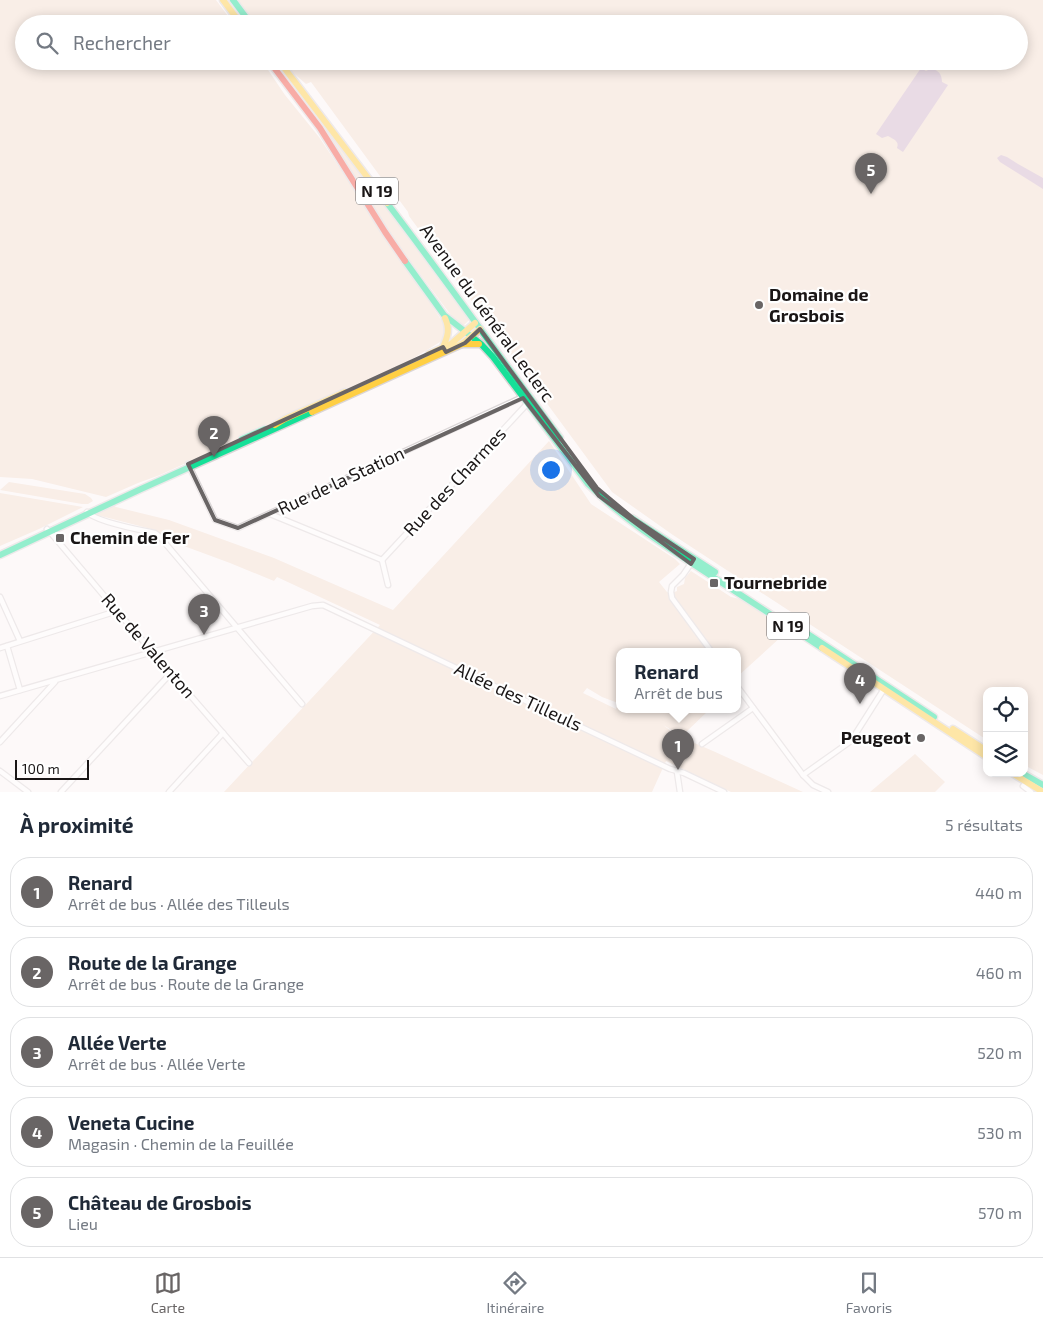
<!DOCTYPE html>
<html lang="fr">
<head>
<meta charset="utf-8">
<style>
	body { margin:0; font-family:"Exo 2",sans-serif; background:#f6f6f7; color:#1f2937 }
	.controls { position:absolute; right:15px; bottom:15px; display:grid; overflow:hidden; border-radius:10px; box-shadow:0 2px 12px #0003 }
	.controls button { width:45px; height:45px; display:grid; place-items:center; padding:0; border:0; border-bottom:1px solid #e0e1e3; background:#fff; color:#1f2937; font:25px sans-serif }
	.scale { position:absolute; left:15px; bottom:12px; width:74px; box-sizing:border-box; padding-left:5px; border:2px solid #1a1616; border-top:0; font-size:14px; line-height:18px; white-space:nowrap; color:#1a1616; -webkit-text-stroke:4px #fff; paint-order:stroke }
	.you { position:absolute; left:550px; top:469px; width:18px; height:18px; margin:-12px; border:4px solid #fff; border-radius:50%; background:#1a73e8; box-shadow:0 0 0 8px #1a73e833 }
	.badge { display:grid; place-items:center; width:32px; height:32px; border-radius:50%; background:#696565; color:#fff; font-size:16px; font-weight:700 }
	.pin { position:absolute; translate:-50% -41px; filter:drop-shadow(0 1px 2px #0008) }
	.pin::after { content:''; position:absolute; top:26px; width:18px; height:15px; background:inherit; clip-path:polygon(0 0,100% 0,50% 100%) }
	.popup { position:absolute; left:616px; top:648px; width:125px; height:65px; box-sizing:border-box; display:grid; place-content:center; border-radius:10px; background:#fff; filter:drop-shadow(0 1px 4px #0005); font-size:16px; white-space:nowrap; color:#747a83 }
	.popup b { font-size:19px; color:#1f2937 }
	.popup::after { content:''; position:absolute; left:50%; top:100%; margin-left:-10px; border:10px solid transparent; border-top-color:#fff }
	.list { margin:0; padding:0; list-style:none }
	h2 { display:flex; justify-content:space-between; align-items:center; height:65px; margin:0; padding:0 20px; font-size:21px }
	h2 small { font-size:16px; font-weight:400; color:#747a83 }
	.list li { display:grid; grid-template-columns:32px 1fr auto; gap:15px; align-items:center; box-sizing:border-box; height:70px; margin:0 10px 10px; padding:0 10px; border:1px solid #e0e1e3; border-radius:20px }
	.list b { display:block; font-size:19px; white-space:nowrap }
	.list p { margin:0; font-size:16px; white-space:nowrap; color:#747a83 }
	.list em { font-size:16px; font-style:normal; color:#747a83 }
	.icon { flex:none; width:28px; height:28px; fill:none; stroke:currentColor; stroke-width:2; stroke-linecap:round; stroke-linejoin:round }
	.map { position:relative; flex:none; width:1043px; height:792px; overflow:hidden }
	.search { position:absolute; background:#fff; box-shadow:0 2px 12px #0003; left:15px; right:15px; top:15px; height:55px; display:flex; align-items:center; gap:12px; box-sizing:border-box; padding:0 18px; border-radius:28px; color:#747a83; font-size:19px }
	.sheet { height:465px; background:#fff }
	nav { display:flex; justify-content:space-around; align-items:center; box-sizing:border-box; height:70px; border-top:1px solid #e0e1e3; background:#fff; font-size:14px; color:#747a83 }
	nav a { display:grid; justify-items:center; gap:2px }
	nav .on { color:#696565 }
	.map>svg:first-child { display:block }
	.green { fill:#f3dfd1; fill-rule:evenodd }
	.water { fill:#d1b6cc }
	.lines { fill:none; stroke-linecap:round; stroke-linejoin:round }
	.street-casing { stroke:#dbd6d7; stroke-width:7 }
	.fast-casing { stroke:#dbd6d7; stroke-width:9 }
	.slow-casing { stroke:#dbd6d7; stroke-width:9 }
	.jam-casing { stroke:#dbd6d7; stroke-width:9 }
	.street { stroke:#fffefe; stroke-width:4.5 }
	.fast { stroke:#16e098; stroke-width:6 }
	.slow { stroke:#ffcf43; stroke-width:6 }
	.jam { stroke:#f24e42; stroke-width:6 }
	.marked { fill:none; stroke:#696565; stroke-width:4; stroke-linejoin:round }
	.poi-dot { fill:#696565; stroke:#fff; stroke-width:2 }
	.labels { text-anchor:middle; stroke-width:4.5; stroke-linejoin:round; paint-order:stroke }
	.shield { fill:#fff; stroke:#5f5c5c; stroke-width:1 }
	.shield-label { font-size:16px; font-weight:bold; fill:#1a1616 }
	.poi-label { font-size:18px; font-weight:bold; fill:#1a1616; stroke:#fff; text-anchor:start }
	.street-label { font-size:18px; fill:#1a1616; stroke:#fff }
</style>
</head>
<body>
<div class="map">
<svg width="1043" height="792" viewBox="0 0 1043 792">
	<rect width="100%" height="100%" fill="#fdf9f9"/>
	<g class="green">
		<polygon points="0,0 216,0 234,24 24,24 24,61 262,61 285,95 319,137 442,321 446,332 445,339 409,361 160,475 138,483 106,497 32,479 0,477"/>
		<polygon points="238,0 1043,0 1043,775 1024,765 1024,691 987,691 987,740 673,535 612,492 409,216 408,212 391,189 388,187 311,82 306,84 290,70 283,61 1019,61 1019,24 255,24"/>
		<polygon points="317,119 320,119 469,320 463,326 453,318 381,222 367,195"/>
		<path d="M549,441L591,504L675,559L680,564L659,582L667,592L672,593L677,591V587L684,584L685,578L691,571L731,597L740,599L773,621L782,636L737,677V651H619V709H710L682,736L663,725L678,736L713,751L803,792H731L666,761L652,792H224L380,625L277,577L274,581L230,563L165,539L155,530L97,515L95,512L112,504L116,507L169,520L274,558L393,610ZM587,688L602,697L618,703L616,709L583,693Z"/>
		<polygon points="9,482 85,494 91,498 93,501 88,504 82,504 0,490"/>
		<polygon points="0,493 83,507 39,529 0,546"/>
		<polygon points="915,754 945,782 935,792 870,792"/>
	</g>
	<g class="water">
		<polygon points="759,15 794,24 729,24 728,17 737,17"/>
		<path d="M921,68L926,71C935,67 942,72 942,82L948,85L903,152L897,148C900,141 893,139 888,136L882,138L876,134Z"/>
		<polygon points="1001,155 1007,157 1018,164 1043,178 1043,189 1000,162 997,158"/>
	</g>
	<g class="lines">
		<g class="street-casing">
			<g id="street">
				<polyline points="188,464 215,520 238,528 523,397"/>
				<path d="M87,512C96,522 140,530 155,533L159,536L302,704"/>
				<polyline points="270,514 382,560"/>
				<polyline points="47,529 50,532 117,611 249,763"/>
				<polyline points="382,560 527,404"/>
				<polyline points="382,560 388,585"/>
				<polyline points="692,562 683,575 672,586 671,592 672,598 711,651"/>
				<polyline points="0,597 20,641"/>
				<polyline points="7,646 20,690"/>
				<polyline points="0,648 117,611"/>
				<polyline points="737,686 803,775 813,785 828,792"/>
				<polyline points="0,696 312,606 323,605 670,769 684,773 724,792"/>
				<polyline points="0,742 55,682"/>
				<polyline points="702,744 753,708"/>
				<polyline points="0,771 28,792"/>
				<polyline points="677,772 680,792"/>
				<polyline points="803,775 851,741 884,689"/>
				<polyline points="1023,786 1031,792"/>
				<polyline points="61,792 171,673"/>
				<polyline points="169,792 223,733"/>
			</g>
		</g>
		<g class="fast-casing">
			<g id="fast">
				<polyline points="233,0 251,24"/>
				<path d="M387,203C446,280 502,360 560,438"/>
				<path d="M405,261L444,315L481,344L493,357L588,484C627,523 671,549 716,579C752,602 787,625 822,648"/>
				<polyline points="242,439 265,429"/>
				<polyline points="632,518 715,572"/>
				<polyline points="0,555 141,489 312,412"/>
				<polyline points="782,617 934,717"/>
				<polyline points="1022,773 1043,785"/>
			</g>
		</g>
		<g class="slow-casing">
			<g id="slow">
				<polyline points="223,0 241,24"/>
				<polyline points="279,61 387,203"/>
				<polyline points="462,344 479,344"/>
				<path d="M443,347C448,336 450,329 445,318"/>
				<polyline points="429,354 451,344 475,323"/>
				<polyline points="312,412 462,344 480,329"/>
				<polyline points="275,425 285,419 345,392"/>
				<polyline points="822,648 987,757"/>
				<polyline points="953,729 987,751"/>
				<polyline points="1012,773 1043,792"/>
			</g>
		</g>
		<g class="jam-casing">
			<polyline id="jam" points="269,61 320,128 385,232 405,261"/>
		</g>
		<use href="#street" class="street"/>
		<use href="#fast" class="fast"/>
		<use href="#slow" class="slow"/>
		<use href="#jam" class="jam"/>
	</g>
	<path d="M0 0H1043V792H0ZM480,329L597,488L634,519L694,559L691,564L599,496L523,398L238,528L215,520L188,464L443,347L446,352L465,343Z" fill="#fdf9f9" fill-opacity=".55" fill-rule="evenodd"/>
	<path class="marked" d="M480,329L597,488L634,519L694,559L691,564L599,496L523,398L238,528L215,520L188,464L443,347L446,352L465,343Z"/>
	<g class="poi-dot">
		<circle cx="759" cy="305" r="5"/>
		<rect x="55" y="533" width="10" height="10" rx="2.5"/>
		<rect x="709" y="578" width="10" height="10" rx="2.5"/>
		<circle cx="921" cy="738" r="5"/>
	</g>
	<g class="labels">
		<g class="shield">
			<rect x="356" y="177.5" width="42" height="27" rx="4"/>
			<rect x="767" y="612.5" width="42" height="27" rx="4"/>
		</g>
		<g class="shield-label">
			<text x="377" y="197">N 19</text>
			<text x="788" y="632">N 19</text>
		</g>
		<g class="poi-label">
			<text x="769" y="301">Domaine de<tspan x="769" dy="21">Grosbois</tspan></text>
			<text x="70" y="544">Chemin de Fer</text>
			<text x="724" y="589">Tournebride</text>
			<text x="911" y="744" text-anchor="end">Peugeot</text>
		</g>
		<g class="street-label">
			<text transform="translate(487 313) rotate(54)" y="6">Avenue du Général Leclerc</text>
			<text transform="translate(341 481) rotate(-25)" y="6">Rue de la Station</text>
			<text transform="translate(455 482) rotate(-47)" y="6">Rue des Charmes</text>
			<text transform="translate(148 646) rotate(49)" y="6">Rue de Valenton</text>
			<text transform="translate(518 697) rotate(25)" y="6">Allée des Tilleuls</text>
		</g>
	</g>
</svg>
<div class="controls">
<button><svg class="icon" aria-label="locate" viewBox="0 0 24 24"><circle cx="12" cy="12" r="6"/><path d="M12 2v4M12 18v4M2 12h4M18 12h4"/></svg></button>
<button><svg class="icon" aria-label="layers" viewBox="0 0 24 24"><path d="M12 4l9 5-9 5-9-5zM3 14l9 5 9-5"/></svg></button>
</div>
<div class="scale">100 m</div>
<div class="you"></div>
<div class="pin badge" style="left:678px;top:770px">1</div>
<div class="popup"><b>Renard</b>Arrêt de bus</div>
<div class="pin badge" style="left:214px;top:457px">2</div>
<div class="pin badge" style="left:204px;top:635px">3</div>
<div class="pin badge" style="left:860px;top:704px">4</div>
<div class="pin badge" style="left:871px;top:194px">5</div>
<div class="search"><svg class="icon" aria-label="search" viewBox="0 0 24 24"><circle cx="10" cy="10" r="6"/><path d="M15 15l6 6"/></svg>Rechercher</div>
</div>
<section class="sheet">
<h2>À proximité<small>5 résultats</small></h2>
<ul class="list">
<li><span class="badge">1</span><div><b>Renard</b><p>Arrêt de bus · Allée des Tilleuls</p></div><em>440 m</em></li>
<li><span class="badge">2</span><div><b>Route de la Grange</b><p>Arrêt de bus · Route de la Grange</p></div><em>460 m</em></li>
<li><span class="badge">3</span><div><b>Allée Verte</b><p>Arrêt de bus · Allée Verte</p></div><em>520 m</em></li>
<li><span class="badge">4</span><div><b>Veneta Cucine</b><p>Magasin · Chemin de la Feuillée</p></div><em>530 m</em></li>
<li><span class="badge">5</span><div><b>Château de Grosbois</b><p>Lieu</p></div><em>570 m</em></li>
</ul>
</section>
<nav>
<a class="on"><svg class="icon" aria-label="map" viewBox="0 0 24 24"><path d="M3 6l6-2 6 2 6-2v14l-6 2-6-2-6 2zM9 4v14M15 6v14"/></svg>Carte</a>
<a><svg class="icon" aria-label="directions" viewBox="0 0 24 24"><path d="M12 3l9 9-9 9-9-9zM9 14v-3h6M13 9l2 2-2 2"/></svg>Itinéraire</a>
<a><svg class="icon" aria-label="saved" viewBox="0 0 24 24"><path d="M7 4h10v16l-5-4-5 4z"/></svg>Favoris</a>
</nav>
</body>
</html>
